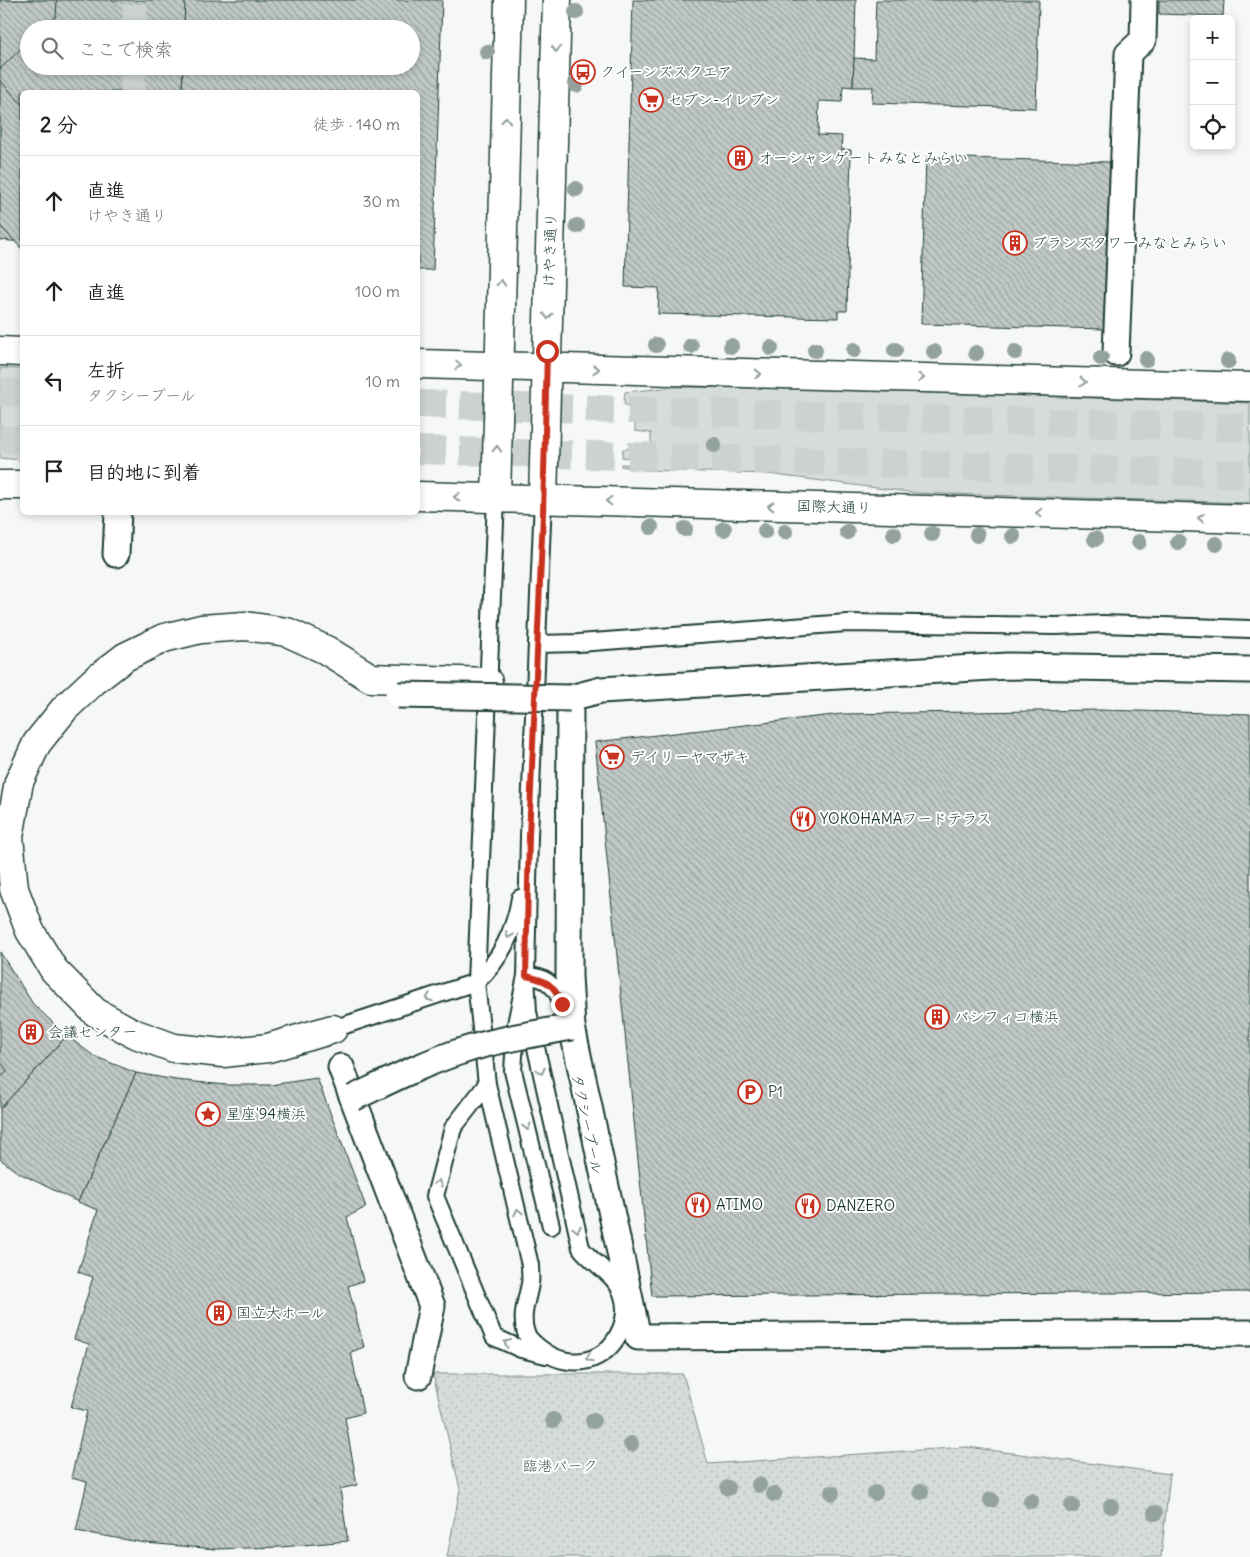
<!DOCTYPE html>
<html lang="ja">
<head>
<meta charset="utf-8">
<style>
	body { margin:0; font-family:Delius,"Klee One",sans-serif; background:#f2f2f2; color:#222 }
	.controls { position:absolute; right:15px; top:15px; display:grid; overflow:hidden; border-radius:8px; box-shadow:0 2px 8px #0003 }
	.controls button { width:45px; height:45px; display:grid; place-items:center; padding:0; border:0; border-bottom:1px solid #e0e0e0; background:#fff; color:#222; font:25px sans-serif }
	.stop { position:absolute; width:15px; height:15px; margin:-11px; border:4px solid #c8321e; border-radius:50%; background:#fff }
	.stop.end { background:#c8321e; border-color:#fff; box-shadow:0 1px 5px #0008 }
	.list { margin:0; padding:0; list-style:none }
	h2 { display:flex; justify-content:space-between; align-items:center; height:65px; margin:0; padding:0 20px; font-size:21px }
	h2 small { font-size:16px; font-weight:400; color:#767676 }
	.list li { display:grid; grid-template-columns:32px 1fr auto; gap:15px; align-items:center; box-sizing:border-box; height:90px; padding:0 20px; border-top:1px solid #e0e0e0 }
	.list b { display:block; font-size:19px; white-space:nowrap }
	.list p { margin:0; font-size:16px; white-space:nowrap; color:#767676 }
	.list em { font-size:16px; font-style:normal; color:#767676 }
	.icon { flex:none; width:28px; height:28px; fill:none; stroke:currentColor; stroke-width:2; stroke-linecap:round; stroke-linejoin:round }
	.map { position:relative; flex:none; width:1250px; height:1557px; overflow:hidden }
	.search { position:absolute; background:#fff; box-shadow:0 2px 8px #0003; left:20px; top:20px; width:400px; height:55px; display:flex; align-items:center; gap:12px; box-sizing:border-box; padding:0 18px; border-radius:28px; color:#767676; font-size:19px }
	.panel { position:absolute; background:#fff; box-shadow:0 2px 8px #0003; left:20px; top:90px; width:400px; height:425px; border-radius:8px }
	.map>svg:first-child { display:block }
	.green { fill:#d6dcdb; stroke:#7a8c88 }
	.park { fill:url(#park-dots); stroke:#7a8c88 }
	.building { fill:url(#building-back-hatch); stroke:#1f3d34 }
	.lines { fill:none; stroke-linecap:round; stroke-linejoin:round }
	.pedestrian-tunnel { stroke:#cbd2d0; stroke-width:25; stroke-dasharray:25 12; stroke-linecap:butt }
	.tertiary-tunnel { stroke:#cbd2d0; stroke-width:28; stroke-dasharray:28 14; stroke-linecap:butt }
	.service-casing { stroke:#1f3d34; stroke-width:20 }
	.pedestrian-casing { stroke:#1f3d34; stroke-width:29 }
	.minor-casing { stroke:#1f3d34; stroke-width:31 }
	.tertiary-casing { stroke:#1f3d34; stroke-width:31 }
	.service { stroke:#fff; stroke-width:16 }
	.pedestrian { stroke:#fff; stroke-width:25 }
	.minor { stroke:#fff; stroke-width:28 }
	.tertiary { stroke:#fff; stroke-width:28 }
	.pedestrian-bridge-casing { stroke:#1f3d34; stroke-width:29; stroke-linecap:butt }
	.pedestrian-bridge { stroke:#fff; stroke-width:25 }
	.tree { fill:#94a29e }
	.oneway { stroke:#8f9e9a }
	.route { stroke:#c8321e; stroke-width:6 }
	.labels { text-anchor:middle; stroke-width:4; stroke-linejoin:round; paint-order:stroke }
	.poi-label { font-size:15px; fill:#1f3d34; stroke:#fff; text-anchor:start }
	.street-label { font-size:15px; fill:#1f3d34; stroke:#fff }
	.park-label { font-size:15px; fill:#445d55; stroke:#fff }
</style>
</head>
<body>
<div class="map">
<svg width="1250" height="1557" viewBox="0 0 1250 1557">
	<defs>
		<pattern id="park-dots" width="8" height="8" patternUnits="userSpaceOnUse" patternTransform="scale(1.25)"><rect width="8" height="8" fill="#d6dcdb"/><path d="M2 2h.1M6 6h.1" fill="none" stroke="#b7bebd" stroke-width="1.8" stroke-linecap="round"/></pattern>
		<pattern id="building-back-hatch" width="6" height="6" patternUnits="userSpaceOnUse" patternTransform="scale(1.25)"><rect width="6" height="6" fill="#c0c9c6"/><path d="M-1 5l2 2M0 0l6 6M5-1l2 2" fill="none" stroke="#9ba4a2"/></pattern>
	</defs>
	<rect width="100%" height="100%" fill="#f6f7f7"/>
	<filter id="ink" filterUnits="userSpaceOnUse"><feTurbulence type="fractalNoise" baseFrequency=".02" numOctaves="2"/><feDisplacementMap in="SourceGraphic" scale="10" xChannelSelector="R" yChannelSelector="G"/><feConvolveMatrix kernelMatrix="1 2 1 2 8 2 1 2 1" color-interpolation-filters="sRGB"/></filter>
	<g filter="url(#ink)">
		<g class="green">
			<polygon points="0,368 22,369 22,460 0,458"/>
			<path d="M674,387L775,388L1250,403V503L916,493L768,474L643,470L621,466V464L632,465L633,458L622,457L623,449L651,447V433L635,431C635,419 636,409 624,404L625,392Z"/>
		</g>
		<polygon class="park" points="433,1374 683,1374 708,1464 967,1447 1170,1474 1161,1557 447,1557 460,1489"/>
		<g class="building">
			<polygon points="0,0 193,0 191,29 29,29 29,66 190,66 189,92 22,92 22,242 0,240"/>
			<polygon points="0,0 57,0 56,16 42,29 29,29 29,41 0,69"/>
			<polygon points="185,0 442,0 433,270 418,270 418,92 182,92 183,66 411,66 411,29 184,29"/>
			<polygon points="633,0 856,0 853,87 843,86 842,102 819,101 818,135 842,136 841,149 851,150 847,311 838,311 838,318 658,314 659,288 625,287"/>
			<polygon points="876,0 1039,0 1036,108 872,103 873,87 853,87 854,58 874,59"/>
			<polygon points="1159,0 1224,0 1223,16 1159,14"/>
			<polygon points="0,80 22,104 22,249 0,226"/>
			<polygon points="926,157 1110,162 1104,329 921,324"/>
			<polygon points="1100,710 1250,714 1250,1292 652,1296 595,742 842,714"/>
			<polygon points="0,952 33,1004 67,1036 0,1109"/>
			<polygon points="67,1036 94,1056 136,1073 78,1202 17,1172 0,1159 0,1109"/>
			<polygon points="0,1061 8,1071 0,1078"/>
			<polygon points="136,1073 176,1080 226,1085 270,1085 317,1078 366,1207 347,1217 363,1281 348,1286 364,1347 351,1352 363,1413 345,1418 357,1485 340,1489 348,1541 282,1547 216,1549 145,1543 76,1531 87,1482 71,1478 87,1411 71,1407 89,1344 74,1339 93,1277 78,1272 98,1210 78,1202"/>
		</g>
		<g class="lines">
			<g class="pedestrian-tunnel">
				<polyline points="135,29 135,0"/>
				<polyline points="133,92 133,66"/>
			</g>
			<g class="tertiary-tunnel">
				<polyline points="0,392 22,393"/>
				<polyline points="418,404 1250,428"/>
				<polyline points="0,439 22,440"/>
				<polyline points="418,450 1250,474"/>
			</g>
			<g class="service-casing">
				<g id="service">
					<path d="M496,498L476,982L487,1084L530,1265C530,1271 531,1278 530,1284C527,1300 520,1317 526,1333C529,1341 538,1347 545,1352C557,1360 573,1364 588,1360C615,1353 632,1319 622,1293C615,1274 593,1264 581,1248L528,1012L526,976L529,836L543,499"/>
					<polyline points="537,644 579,643 847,623 1056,626 1103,624 1250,629"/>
					<path d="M333,1029L476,982C500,961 515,930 520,898"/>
					<polyline points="487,1084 453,1128 435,1196 494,1337 521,1349 546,1355"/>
					<path d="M551,1226L513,1071L516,1024L526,976C531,977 538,977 542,979C556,985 562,1001 564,1014"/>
				</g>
			</g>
			<g class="pedestrian-casing">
				<g id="pedestrian">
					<polyline points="1116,353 1128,54 1143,40 1144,0"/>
					<polyline points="116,554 118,512"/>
					<polyline points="1250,670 1008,666 601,690 570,698 569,976 572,1027 638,1337 1250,1333"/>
					<polyline points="341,1067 432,1306 418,1376"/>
				</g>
			</g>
			<g class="minor-casing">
				<polyline id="minor" points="333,1029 268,1048 223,1053 174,1048 133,1033 95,1012 54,970 30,931 14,889 9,837 19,782 37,743 65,708 94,681 125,657 164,638 201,629 245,626 287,632 326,650 371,678 488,682"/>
			</g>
			<g class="tertiary-casing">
				<g id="tertiary">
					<polyline points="0,351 22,352"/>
					<polyline points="418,364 1250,387"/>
					<polyline points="0,485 22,485"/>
					<polyline points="418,496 1250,519"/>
					<polyline points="496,498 509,0"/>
					<polyline points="543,499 557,0"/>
				</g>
			</g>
			<use href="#service" class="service"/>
			<use href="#pedestrian" class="pedestrian"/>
			<use href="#minor" class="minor"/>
			<use href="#tertiary" class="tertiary"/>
			<g class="pedestrian-bridge-casing">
				<g id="pedestrian-bridge">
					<polyline points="398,695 570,698"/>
					<path d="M353,1098C389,1081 424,1063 462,1051C498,1039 535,1034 572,1027"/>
				</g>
			</g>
			<use href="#pedestrian-bridge" class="pedestrian-bridge"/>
		</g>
		<g class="tree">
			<circle cx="576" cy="12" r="8"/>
			<circle cx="487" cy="52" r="8"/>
			<circle cx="576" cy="85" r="8"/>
			<circle cx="576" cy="189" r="8"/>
			<circle cx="577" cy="226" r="8"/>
			<circle cx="656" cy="345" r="8"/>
			<circle cx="691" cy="346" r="8"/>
			<circle cx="731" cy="346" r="8"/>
			<circle cx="771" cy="348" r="8"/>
			<circle cx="815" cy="350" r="8"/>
			<circle cx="854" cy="350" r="8"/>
			<circle cx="895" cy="350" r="8"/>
			<circle cx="934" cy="352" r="8"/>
			<circle cx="1015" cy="352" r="8"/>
			<circle cx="976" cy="353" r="8"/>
			<circle cx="1101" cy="358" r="8"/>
			<circle cx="1146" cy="359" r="8"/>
			<circle cx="1228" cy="361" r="8"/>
			<circle cx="714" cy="445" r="8"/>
			<circle cx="651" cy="527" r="8"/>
			<circle cx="685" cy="529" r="8"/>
			<circle cx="724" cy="529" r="8"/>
			<circle cx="765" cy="531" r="8"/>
			<circle cx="785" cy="532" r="8"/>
			<circle cx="847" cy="532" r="8"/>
			<circle cx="894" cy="534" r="8"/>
			<circle cx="932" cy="534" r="8"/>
			<circle cx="977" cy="535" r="8"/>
			<circle cx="1013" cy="536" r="8"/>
			<circle cx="1095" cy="539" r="8"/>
			<circle cx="1139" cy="542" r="8"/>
			<circle cx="1178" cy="542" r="8"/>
			<circle cx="1216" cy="544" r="8"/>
			<circle cx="553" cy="1420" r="8"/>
			<circle cx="593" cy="1421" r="8"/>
			<circle cx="631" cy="1444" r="8"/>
			<circle cx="759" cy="1485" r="8"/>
			<circle cx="728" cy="1488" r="8"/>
			<circle cx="921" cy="1492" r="8"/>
			<circle cx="832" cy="1493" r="8"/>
			<circle cx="875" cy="1493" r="8"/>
			<circle cx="774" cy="1494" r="8"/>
			<circle cx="991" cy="1500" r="8"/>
			<circle cx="1031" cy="1501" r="8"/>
			<circle cx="1072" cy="1506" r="8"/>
			<circle cx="1111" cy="1506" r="8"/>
			<circle cx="1155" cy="1513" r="8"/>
		</g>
		<defs><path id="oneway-chevron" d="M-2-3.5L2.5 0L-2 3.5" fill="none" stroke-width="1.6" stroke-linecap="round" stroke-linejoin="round" transform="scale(1.25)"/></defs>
		<g class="oneway">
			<use href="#oneway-chevron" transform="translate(556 49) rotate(92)"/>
			<use href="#oneway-chevron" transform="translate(506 120) rotate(-88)"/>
			<use href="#oneway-chevron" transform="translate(501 283) rotate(-88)"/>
			<use href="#oneway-chevron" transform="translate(548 316) rotate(92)"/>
			<use href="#oneway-chevron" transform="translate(458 365) rotate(2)"/>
			<use href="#oneway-chevron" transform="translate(596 369) rotate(2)"/>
			<use href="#oneway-chevron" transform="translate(758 374) rotate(2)"/>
			<use href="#oneway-chevron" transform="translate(921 378) rotate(2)"/>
			<use href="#oneway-chevron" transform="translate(1083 382) rotate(2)"/>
			<use href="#oneway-chevron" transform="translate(497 449) rotate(-89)"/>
			<use href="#oneway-chevron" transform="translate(457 497) rotate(-178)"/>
			<use href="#oneway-chevron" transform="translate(609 501) rotate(-178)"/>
			<use href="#oneway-chevron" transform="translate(771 506) rotate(-178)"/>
			<use href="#oneway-chevron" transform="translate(1039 513) rotate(-178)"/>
			<use href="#oneway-chevron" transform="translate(1201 518) rotate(-178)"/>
			<use href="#oneway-chevron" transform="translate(509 935) rotate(113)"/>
			<use href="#oneway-chevron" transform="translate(429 998) rotate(161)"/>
			<use href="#oneway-chevron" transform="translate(541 1071) rotate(77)"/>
			<use href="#oneway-chevron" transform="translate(527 1127) rotate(76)"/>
			<use href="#oneway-chevron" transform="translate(438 1183) rotate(-75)"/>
			<use href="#oneway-chevron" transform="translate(518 1212) rotate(-103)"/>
			<use href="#oneway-chevron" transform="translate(577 1229) rotate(77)"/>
			<use href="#oneway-chevron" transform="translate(507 1343) rotate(-156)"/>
			<use href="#oneway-chevron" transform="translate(589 1358) rotate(161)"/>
		</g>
	</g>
	<g class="lines" filter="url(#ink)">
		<path class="route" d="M547,351L543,514L529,836L526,976C546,980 554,984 562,1004"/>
	</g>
	<defs>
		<g id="bus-ring" transform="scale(1.25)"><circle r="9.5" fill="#fff" stroke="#c8321e" stroke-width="1.5"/><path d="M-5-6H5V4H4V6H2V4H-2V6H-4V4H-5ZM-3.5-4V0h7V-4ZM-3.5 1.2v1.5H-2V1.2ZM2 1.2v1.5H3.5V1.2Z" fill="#c8321e"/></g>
		<g id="supermarket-ring" transform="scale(1.25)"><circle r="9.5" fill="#fff" stroke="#c8321e" stroke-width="1.5"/><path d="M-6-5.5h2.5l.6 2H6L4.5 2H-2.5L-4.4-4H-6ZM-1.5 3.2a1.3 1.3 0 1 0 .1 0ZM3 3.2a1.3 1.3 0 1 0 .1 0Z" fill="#c8321e"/></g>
		<g id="building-ring" transform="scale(1.25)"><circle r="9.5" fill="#fff" stroke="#c8321e" stroke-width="1.5"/><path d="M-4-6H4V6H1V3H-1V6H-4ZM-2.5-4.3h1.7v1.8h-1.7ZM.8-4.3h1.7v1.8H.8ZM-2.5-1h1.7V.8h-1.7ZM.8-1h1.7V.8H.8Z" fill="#c8321e"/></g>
		<g id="restaurant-ring" transform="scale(1.25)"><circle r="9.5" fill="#fff" stroke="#c8321e" stroke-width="1.5"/><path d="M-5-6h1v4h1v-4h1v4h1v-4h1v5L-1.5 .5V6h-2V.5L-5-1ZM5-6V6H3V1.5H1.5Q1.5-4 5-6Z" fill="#c8321e"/></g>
		<g id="parking-ring" transform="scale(1.25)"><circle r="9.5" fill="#fff" stroke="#c8321e" stroke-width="1.5"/><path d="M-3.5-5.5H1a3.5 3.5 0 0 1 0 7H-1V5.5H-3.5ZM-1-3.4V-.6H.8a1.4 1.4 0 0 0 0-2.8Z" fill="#c8321e"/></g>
		<g id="sight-ring" transform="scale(1.25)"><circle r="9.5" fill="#fff" stroke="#c8321e" stroke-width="1.5"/><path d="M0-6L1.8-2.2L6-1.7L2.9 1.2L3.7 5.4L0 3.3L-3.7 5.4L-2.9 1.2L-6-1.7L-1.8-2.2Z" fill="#c8321e"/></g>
	</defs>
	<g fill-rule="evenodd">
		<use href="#bus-ring" x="583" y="72"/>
		<use href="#supermarket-ring" x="651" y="100"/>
		<use href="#building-ring" x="740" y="158"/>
		<use href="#building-ring" x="1015" y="243"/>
		<use href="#supermarket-ring" x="612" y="757"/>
		<use href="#restaurant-ring" x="803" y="819"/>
		<use href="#building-ring" x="937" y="1017"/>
		<use href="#building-ring" x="31" y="1032"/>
		<use href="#parking-ring" x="750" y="1092"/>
		<use href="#sight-ring" x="208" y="1114"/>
		<use href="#restaurant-ring" x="698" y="1205"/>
		<use href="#restaurant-ring" x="808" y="1206"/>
		<use href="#building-ring" x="219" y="1313"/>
	</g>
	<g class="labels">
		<g class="poi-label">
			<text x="600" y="77">クイーンズスクエア</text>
			<text x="668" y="105">セブン-イレブン</text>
			<text x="758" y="163">オーシャンゲートみなとみらい</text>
			<text x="1032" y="248">ブランズタワーみなとみらい</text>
			<text x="630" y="762">デイリーヤマザキ</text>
			<text x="820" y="824">YOKOHAMAフードテラス</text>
			<text x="954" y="1022">パシフィコ横浜</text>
			<text x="48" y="1037">会議センター</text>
			<text x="768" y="1097">P1</text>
			<text x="226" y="1119">星座'94横浜</text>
			<text x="716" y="1210">ATIMO</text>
			<text x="826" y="1211">DANZERO</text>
			<text x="236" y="1318">国立大ホール</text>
		</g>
		<g class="street-label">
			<text transform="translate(550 250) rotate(-88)" y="5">けやき通り</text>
			<text transform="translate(834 507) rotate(2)" y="5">国際大通り</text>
			<text transform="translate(587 1124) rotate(78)" y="5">タクシープール</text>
		</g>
		<g class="park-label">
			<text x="560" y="1471">臨港パーク</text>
		</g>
	</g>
</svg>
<div class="controls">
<button>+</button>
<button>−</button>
<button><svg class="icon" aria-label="locate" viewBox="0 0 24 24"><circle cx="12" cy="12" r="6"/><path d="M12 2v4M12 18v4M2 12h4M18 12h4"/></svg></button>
</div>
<div class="stop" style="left:547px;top:351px"></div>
<div class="stop end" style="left:562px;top:1004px"></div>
<div class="search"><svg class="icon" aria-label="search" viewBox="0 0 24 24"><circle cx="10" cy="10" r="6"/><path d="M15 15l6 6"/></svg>ここで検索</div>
<section class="panel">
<h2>2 分<small>徒歩 · 140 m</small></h2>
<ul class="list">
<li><svg class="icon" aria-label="ahead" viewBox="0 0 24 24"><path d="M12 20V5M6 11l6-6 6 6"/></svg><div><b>直進</b><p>けやき通り</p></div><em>30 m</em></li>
<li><svg class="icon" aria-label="ahead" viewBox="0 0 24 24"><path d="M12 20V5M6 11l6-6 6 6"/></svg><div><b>直進</b></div><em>100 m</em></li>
<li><svg class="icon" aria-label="left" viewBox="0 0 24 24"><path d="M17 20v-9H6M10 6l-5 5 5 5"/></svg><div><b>左折</b><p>タクシープール</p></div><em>10 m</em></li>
<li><svg class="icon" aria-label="arrive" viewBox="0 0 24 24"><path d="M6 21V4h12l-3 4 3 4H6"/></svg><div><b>目的地に到着</b></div></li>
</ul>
</section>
</div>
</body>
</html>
